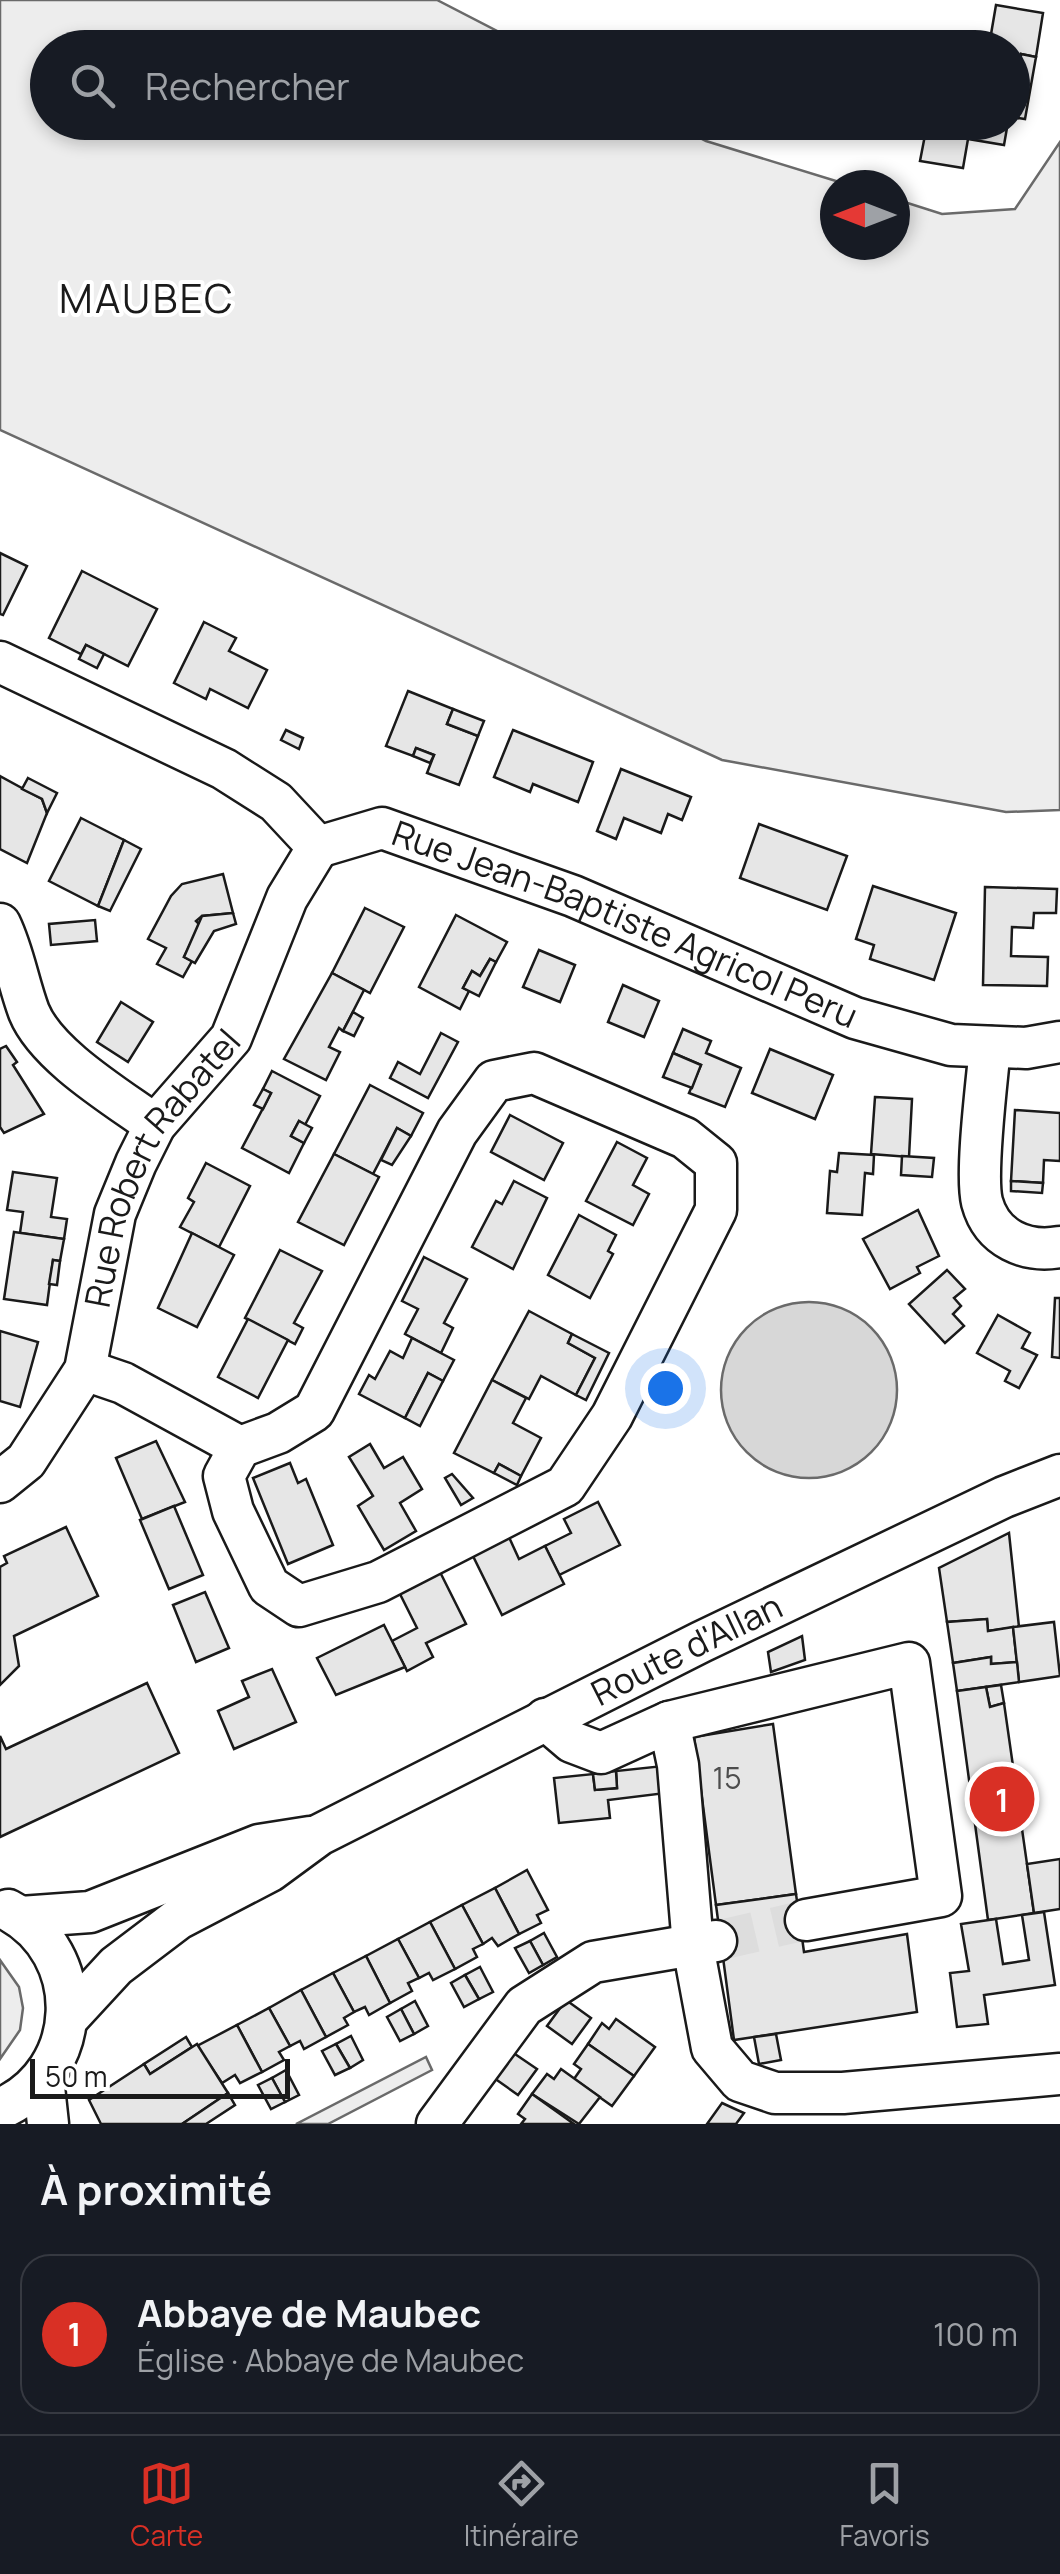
<!DOCTYPE html>
<html lang="fr">
<head>
<meta charset="utf-8">
<style>
	body { margin:0; font-family:Manrope,sans-serif; background:#242831; color:#f1f3f6 }
	.compass { position:absolute; left:820px; top:170px; width:90px; height:90px; border-radius:50%; background:#171b24; box-shadow:0 5px 15px #0003; rotate:270deg }
	.scale { position:absolute; left:30px; bottom:25px; width:260px; box-sizing:border-box; padding-left:10px; border:5px solid #1a1a1a; border-top:0; font-size:28px; line-height:35px; white-space:nowrap; color:#1a1a1a; -webkit-text-stroke:8px #fff; paint-order:stroke }
	.you { position:absolute; left:665px; top:1388px; width:35px; height:35px; margin:-25px; border:8px solid #fff; border-radius:50%; background:#1a73e8; box-shadow:0 0 0 15px #1a73e833 }
	.badge { display:grid; place-items:center; width:65px; height:65px; border-radius:50%; background:#d93025; color:#fff; font-size:32px; font-weight:700 }
	.pin { position:absolute; translate:-50% -50%; border:5px solid #fff; box-shadow:0 2px 10px #0006 }
	.list { margin:0; padding:0; list-style:none }
	h2 { display:flex; justify-content:space-between; align-items:center; height:130px; margin:0; padding:0 40px; font-size:42px }
	h2 small { font-size:32px; font-weight:400; color:#9ea1a6 }
	.list li { display:grid; grid-template-columns:65px 1fr auto; gap:30px; align-items:center; box-sizing:border-box; height:160px; margin:0 20px 20px; padding:0 20px; border:2px solid #363941; border-radius:30px }
	.list b { display:block; font-size:38px; white-space:nowrap }
	.list p { margin:0; font-size:32px; white-space:nowrap; color:#9ea1a6 }
	.list em { font-size:32px; font-style:normal; color:#9ea1a6 }
	.icon { flex:none; width:55px; height:55px; fill:none; stroke:currentColor; stroke-width:2; stroke-linecap:round; stroke-linejoin:round }
	.map { position:relative; flex:none; width:1060px; height:2124px; overflow:hidden }
	.search { position:absolute; background:#171b24; box-shadow:0 5px 15px #0003; left:30px; right:30px; top:30px; height:110px; display:flex; align-items:center; gap:25px; box-sizing:border-box; padding:0 35px; border-radius:55px; color:#9ea1a6; font-size:38px }
	.sheet { height:310px; background:#171b24 }
	nav { display:flex; justify-content:space-around; align-items:center; box-sizing:border-box; height:140px; border-top:2px solid #363941; background:#171b24; font-size:28px; color:#9ea1a6 }
	nav a { display:grid; justify-items:center; gap:5px }
	nav .on { color:#d93025 }
	.map>svg:first-child { display:block }
	.built { fill:#ededed; stroke:#6a6a6a; stroke-width:2.5 }
	.water { fill:#d7d7d7; stroke:#6a6a6a; stroke-width:2.5 }
	.building { fill:#e6e6e6; stroke:#1a1a1a; stroke-width:2.5 }
	.lines { fill:none; stroke-linecap:round; stroke-linejoin:round }
	.minor-tunnel { stroke:#ddd; stroke-width:40; stroke-dasharray:40 20; stroke-linecap:butt }
	.minor-casing { stroke:#1a1a1a; stroke-width:45 }
	.minor { stroke:#fff; stroke-width:40 }
	.labels { text-anchor:middle; stroke-width:8; stroke-linejoin:round; paint-order:stroke }
	.number-label { font-size:30px; fill:#4d4d4d }
	.street-label { font-size:35px; fill:#1a1a1a; stroke:#fff }
	.quarter-label { font-size:40px; letter-spacing:2.5px; fill:#1a1a1a; stroke:#fff }
</style>
</head>
<body>
<div class="map">
<svg width="1060" height="2124" viewBox="0 0 1060 2124">
	<rect width="100%" height="100%" fill="#fff"/>
	<g class="built">
		<polygon points="0,0 437,0 528,47 48,48 48,122 671,123 706,141 849,185 835,185 835,245 895,245 895,199 942,214 1015,209 1060,142 1060,810 1006,812 722,760 0,430"/>
		<polygon points="0,1960 19,1987 23,2008 20,2030 0,2059"/>
		<polygon points="426,2057 432,2070 328,2124 296,2124"/>
	</g>
	<circle class="water" cx="809" cy="1390" r="88"/>
	<g class="building">
		<polygon points="996,5 1043,13 1036,57 1021,54 1016,83 1023,84 1018,118 1012,117 1012,48 983,48 989,46"/>
		<polygon points="1021,54 1036,57 1025,119 1018,118 1023,84 1016,83"/>
		<polygon points="961,122 1008,122 1004,145 968,139 963,168 920,161 926,130 959,136"/>
		<polygon points="0,553 27,566 3,615 0,614"/>
		<polygon points="82,571 157,609 128,666 86,645 81,654 49,638"/>
		<polygon points="204,622 236,638 229,651 267,670 248,708 210,689 206,699 174,683"/>
		<polygon points="86,645 104,654 97,668 79,659"/>
		<polygon points="408,691 453,709 447,724 478,736 459,785 427,773 434,755 416,748 413,756 386,746"/>
		<polygon points="453,709 484,721 478,736 447,724"/>
		<polygon points="286,730 303,738 299,749 281,740"/>
		<polygon points="513,730 593,762 578,802 533,784 530,792 494,777"/>
		<polygon points="416,748 434,755 430,763 413,756"/>
		<polygon points="621,769 691,797 682,820 668,814 661,833 624,818 616,839 597,831"/>
		<polygon points="0,776 42,799 47,813 27,863 0,849"/>
		<polygon points="28,778 57,793 47,813 42,799 22,789"/>
		<polygon points="81,818 124,840 98,906 49,881"/>
		<polygon points="759,824 847,856 827,910 740,878"/>
		<polygon points="124,840 141,849 110,911 98,906"/>
		<polygon points="223,874 233,913 202,916 196,921 200,925 184,957 192,961 183,977 157,964 166,948 148,939 171,896 182,884"/>
		<polygon points="873,886 956,913 934,980 870,959 874,945 856,939"/>
		<polygon points="985,887 1057,889 1056,913 1034,913 1033,928 1012,927 1011,956 1048,957 1047,986 983,985"/>
		<polygon points="365,908 404,927 370,993 332,973"/>
		<polygon points="233,913 236,924 214,931 195,963 184,957 202,916"/>
		<polygon points="456,915 507,942 496,962 490,959 480,976 472,971 463,988 469,991 460,1009 419,987"/>
		<polygon points="95,920 97,941 51,945 49,924"/>
		<polygon points="539,950 575,965 560,1002 523,987"/>
		<polygon points="490,959 496,962 479,996 463,988 472,971 480,976"/>
		<polygon points="332,973 364,990 343,1031 339,1028 329,1047 340,1052 326,1080 284,1059"/>
		<polygon points="623,985 659,1001 644,1037 608,1022"/>
		<polygon points="121,1002 153,1022 128,1062 97,1042"/>
		<polygon points="353,1012 363,1018 354,1036 343,1031"/>
		<polygon points="683,1029 711,1041 706,1053 741,1068 725,1107 689,1093 701,1065 673,1053"/>
		<polygon points="441,1033 458,1042 428,1098 390,1078 398,1062 420,1074"/>
		<polygon points="6,1046 17,1062 13,1065 44,1114 4,1133 0,1127 0,1049"/>
		<polygon points="770,1049 833,1075 815,1119 752,1093"/>
		<polygon points="673,1053 701,1065 692,1088 663,1077"/>
		<polygon points="272,1071 320,1096 305,1125 299,1121 291,1136 304,1143 289,1173 242,1148 271,1093 263,1089"/>
		<polygon points="370,1085 423,1113 411,1136 397,1128 373,1174 334,1154"/>
		<polygon points="263,1089 271,1093 263,1109 254,1105"/>
		<polygon points="875,1097 912,1099 909,1157 871,1154"/>
		<polygon points="1015,1110 1060,1113 1060,1161 1044,1160 1043,1183 1011,1181"/>
		<polygon points="510,1115 563,1143 544,1180 491,1152"/>
		<polygon points="299,1121 312,1128 304,1143 291,1136"/>
		<polygon points="397,1128 411,1136 392,1165 381,1160"/>
		<polygon points="617,1142 647,1158 633,1185 649,1194 633,1225 586,1201"/>
		<polygon points="839,1153 874,1155 873,1174 865,1173 862,1215 827,1213 830,1171 837,1172"/>
		<polygon points="334,1154 379,1177 344,1245 298,1222"/>
		<polygon points="902,1156 934,1158 932,1177 901,1175"/>
		<polygon points="206,1163 250,1186 219,1247 180,1227 194,1202 188,1198"/>
		<polygon points="13,1172 57,1178 51,1217 67,1219 64,1239 20,1233 23,1212 7,1210"/>
		<polygon points="514,1181 547,1198 513,1269 472,1247 496,1201 502,1204"/>
		<polygon points="1011,1181 1043,1183 1042,1193 1011,1191"/>
		<polygon points="918,1210 939,1256 917,1267 920,1273 890,1289 863,1239"/>
		<polygon points="579,1215 616,1235 608,1251 613,1254 590,1298 548,1275"/>
		<polygon points="14,1232 64,1239 60,1261 53,1260 47,1305 4,1299"/>
		<polygon points="192,1233 234,1255 197,1327 158,1308"/>
		<polygon points="280,1250 322,1271 294,1323 303,1328 295,1344 245,1318"/>
		<polygon points="424,1257 467,1279 444,1323 453,1328 441,1353 405,1334 418,1309 402,1301"/>
		<polygon points="53,1260 60,1261 57,1285 49,1284"/>
		<polygon points="947,1270 965,1289 954,1298 961,1306 953,1314 964,1326 945,1343 909,1304"/>
		<polygon points="1055,1298 1060,1298 1060,1358 1052,1357"/>
		<polygon points="529,1311 572,1334 568,1343 595,1358 576,1395 541,1376 529,1399 492,1380"/>
		<polygon points="998,1315 1030,1333 1022,1348 1037,1355 1019,1388 1005,1381 1010,1371 977,1353"/>
		<polygon points="248,1319 288,1340 258,1398 218,1377"/>
		<polygon points="0,1331 38,1342 20,1407 0,1401"/>
		<polygon points="572,1334 609,1353 586,1400 576,1395 595,1358 568,1343"/>
		<polygon points="412,1338 454,1360 443,1381 428,1373 405,1418 359,1394 369,1375 375,1379 390,1351 403,1358"/>
		<polygon points="428,1373 443,1381 420,1426 405,1418"/>
		<polygon points="492,1380 526,1398 513,1423 541,1438 521,1476 499,1464 494,1473 454,1453"/>
		<polygon points="156,1441 185,1502 142,1519 116,1458"/>
		<polygon points="370,1444 384,1468 403,1457 422,1489 400,1503 416,1531 384,1550 358,1506 373,1496 349,1457"/>
		<polygon points="290,1463 298,1483 306,1479 333,1545 288,1564 253,1478"/>
		<polygon points="499,1464 521,1476 517,1485 494,1473"/>
		<polygon points="452,1474 473,1498 461,1505 445,1478"/>
		<polygon points="598,1502 620,1545 559,1575 545,1546 571,1533 564,1519"/>
		<polygon points="174,1506 203,1575 169,1589 140,1520"/>
		<polygon points="66,1527 98,1596 14,1636 19,1666 0,1685 0,1567 7,1563 4,1556"/>
		<polygon points="1009,1533 1019,1627 988,1631 987,1619 947,1622 939,1568"/>
		<polygon points="508,1535 519,1559 545,1546 564,1584 502,1615 472,1554"/>
		<polygon points="439,1570 466,1624 426,1643 433,1657 407,1671 392,1641 417,1628 398,1590"/>
		<polygon points="205,1592 229,1648 196,1662 173,1605"/>
		<polygon points="987,1619 988,1631 1013,1627 1017,1662 991,1664 991,1657 953,1663 947,1622"/>
		<polygon points="1054,1622 1060,1676 1019,1682 1013,1627"/>
		<polygon points="384,1625 405,1667 336,1695 317,1658"/>
		<polygon points="802,1636 805,1660 771,1672 768,1652"/>
		<polygon points="991,1657 991,1664 1017,1662 1019,1682 957,1691 953,1663"/>
		<polygon points="272,1669 296,1722 234,1749 218,1711 249,1697 242,1681"/>
		<polygon points="147,1683 179,1753 0,1837 0,1736 6,1749"/>
		<polygon points="1001,1685 1004,1703 990,1707 986,1687"/>
		<polygon points="986,1687 990,1707 1004,1703 1034,1913 988,1920 957,1691"/>
		<polygon points="773,1724 796,1894 716,1905 694,1737"/>
		<polygon points="663,1766 666,1793 608,1800 610,1818 559,1823 554,1778 593,1774 595,1790 617,1788 616,1771"/>
		<polygon points="616,1771 617,1788 595,1790 593,1774"/>
		<polygon points="1060,1859 1060,1909 1034,1913 1027,1864"/>
		<polygon points="527,1870 548,1910 537,1915 541,1923 519,1934 495,1888"/>
		<polygon points="495,1888 519,1934 498,1946 492,1938 483,1944 462,1905"/>
		<polygon points="796,1894 804,1952 907,1934 917,2012 734,2040 716,1905"/>
		<polygon points="462,1905 483,1944 473,1949 477,1957 455,1969 430,1922"/>
		<polygon points="1044,1912 1055,1985 984,1995 988,2024 957,2027 950,1973 969,1971 961,1924 996,1919 1003,1964 1029,1960 1022,1915"/>
		<polygon points="430,1922 455,1969 433,1980 429,1973 419,1978 398,1939"/>
		<polygon points="544,1933 557,1957 543,1965 530,1941"/>
		<polygon points="398,1939 419,1978 408,1983 412,1991 390,2003 366,1956"/>
		<polygon points="530,1941 543,1965 529,1973 515,1948"/>
		<polygon points="366,1956 390,2003 369,2015 365,2007 354,2012 333,1973"/>
		<polygon points="480,1967 493,1992 479,1999 465,1975"/>
		<polygon points="333,1973 354,2012 344,2018 348,2025 326,2037 301,1990"/>
		<polygon points="465,1975 479,1999 464,2007 451,1983"/>
		<polygon points="301,1990 326,2037 304,2049 300,2041 290,2046 269,2008"/>
		<polygon points="566,2000 591,2018 572,2044 547,2026"/>
		<polygon points="415,2001 428,2026 414,2034 401,2009"/>
		<polygon points="269,2008 290,2046 279,2052 284,2060 262,2072 237,2025"/>
		<polygon points="401,2009 414,2034 400,2041 387,2017"/>
		<polygon points="616,2019 655,2047 634,2076 588,2044 602,2023 609,2029"/>
		<polygon points="237,2025 262,2072 240,2083 235,2075 222,2083 197,2046"/>
		<polygon points="776,2034 781,2060 759,2064 754,2037"/>
		<polygon points="351,2036 363,2060 350,2068 336,2044"/>
		<polygon points="186,2037 192,2047 150,2074 144,2064"/>
		<polygon points="197,2044 228,2093 182,2124 101,2124 89,2100 144,2064 150,2074"/>
		<polygon points="336,2044 350,2068 335,2075 322,2051"/>
		<polygon points="588,2044 634,2076 612,2106 574,2079 581,2069 574,2064"/>
		<polygon points="512,2052 537,2069 518,2095 494,2078"/>
		<polygon points="561,2069 600,2097 579,2124 532,2094 547,2074 554,2079"/>
		<polygon points="286,2070 299,2095 285,2102 272,2078"/>
		<polygon points="272,2078 285,2102 271,2109 258,2085"/>
		<polygon points="228,2093 235,2105 206,2124 182,2124"/>
		<polygon points="532,2094 574,2124 521,2124 525,2119 518,2114"/>
		<polygon points="722,2103 744,2113 736,2124 707,2124"/>
	</g>
	<g class="lines">
		<polyline class="minor-tunnel" points="716,1941 806,1920"/>
		<g class="minor-casing">
			<g id="minor">
				<polyline points="0,662 224,769 276,802 318,847"/>
				<path id="s1" d="M318,847L382,828L573,896L855,1018L951,1045L1026,1048L1060,1042"/>
				<path d="M0,924C14,953 18,983 29,1012C47,1056 118,1098 155,1125"/>
				<path d="M990,1047C987,1081 975,1173 982,1202C992,1239 1026,1253 1060,1247"/>
				<polygon points="534,1073 685,1138 716,1163 716,1210 612,1416 565,1486 378,1582 299,1606 269,1586 233,1511 224,1476 240,1447 278,1433 314,1411 457,1132 494,1081"/>
				<polyline points="85,1370 123,1383 240,1447"/>
				<path id="s2" d="M0,1482L26,1461L85,1370L115,1214L136,1163L155,1125L231,1038L287,898L318,847"/>
				<polyline points="545,1719 572,1742 601,1753 669,1722 678,1765 693,1946 712,2048 740,2081 775,2093 843,2093 1060,2074"/>
				<polyline points="669,1722 909,1663 941,1896 806,1920"/>
				<polyline points="21,1917 90,1912 259,1845 310,1837"/>
				<path id="s3" d="M68,2018L116,1966L178,1919L270,1871L319,1835L701,1642L1004,1497L1060,1475"/>
				<polyline points="43,2078 48,2124"/>
				<path d="M0,2109C86,2072 89,1953 8,1910"/>
				<polyline points="437,2124 524,2006 593,1962 716,1941"/>
			</g>
		</g>
		<use href="#minor" class="minor"/>
	</g>
	<g class="labels">
		<g class="number-label">
			<text x="727" y="1789">15</text>
		</g>
		<g class="street-label">
			<text dy="12" stroke="none"><textPath href="#s1" startOffset="328">Rue Jean-Baptiste Agricol Peru</textPath></text>
			<text dy="12" stroke="none"><textPath href="#s2" startOffset="362">Rue Robert Rabatel</textPath></text>
			<text dy="12" stroke="none"><textPath href="#s3" startOffset="725">Route d'Allan</textPath></text>
		</g>
		<g class="quarter-label">
			<text x="147" y="313">MAUBEC</text>
		</g>
	</g>
</svg>
<svg class="compass" viewBox="-18 -18 36 36"><path d="M0-13l5 13h-10z" fill="#e53935"/><path d="M0 13l5-13h-10z" fill="#9ea1a6"/></svg>
<div class="scale">50 m</div>
<div class="you"></div>
<div class="pin badge" style="left:1002px;top:1799px">1</div>
<div class="search"><svg class="icon" aria-label="search" viewBox="0 0 24 24"><circle cx="10" cy="10" r="6"/><path d="M15 15l6 6"/></svg>Rechercher</div>
</div>
<section class="sheet">
<h2>À proximité<small></small></h2>
<ul class="list">
<li><span class="badge">1</span><div><b>Abbaye de Maubec</b><p>Église · Abbaye de Maubec</p></div><em>100 m</em></li>
</ul>
</section>
<nav>
<a class="on"><svg class="icon" aria-label="map" viewBox="0 0 24 24"><path d="M3 6l6-2 6 2 6-2v14l-6 2-6-2-6 2zM9 4v14M15 6v14"/></svg>Carte</a>
<a><svg class="icon" aria-label="directions" viewBox="0 0 24 24"><path d="M12 3l9 9-9 9-9-9zM9 14v-3h6M13 9l2 2-2 2"/></svg>Itinéraire</a>
<a><svg class="icon" aria-label="saved" viewBox="0 0 24 24"><path d="M7 4h10v16l-5-4-5 4z"/></svg>Favoris</a>
</nav>
</body>
</html>
